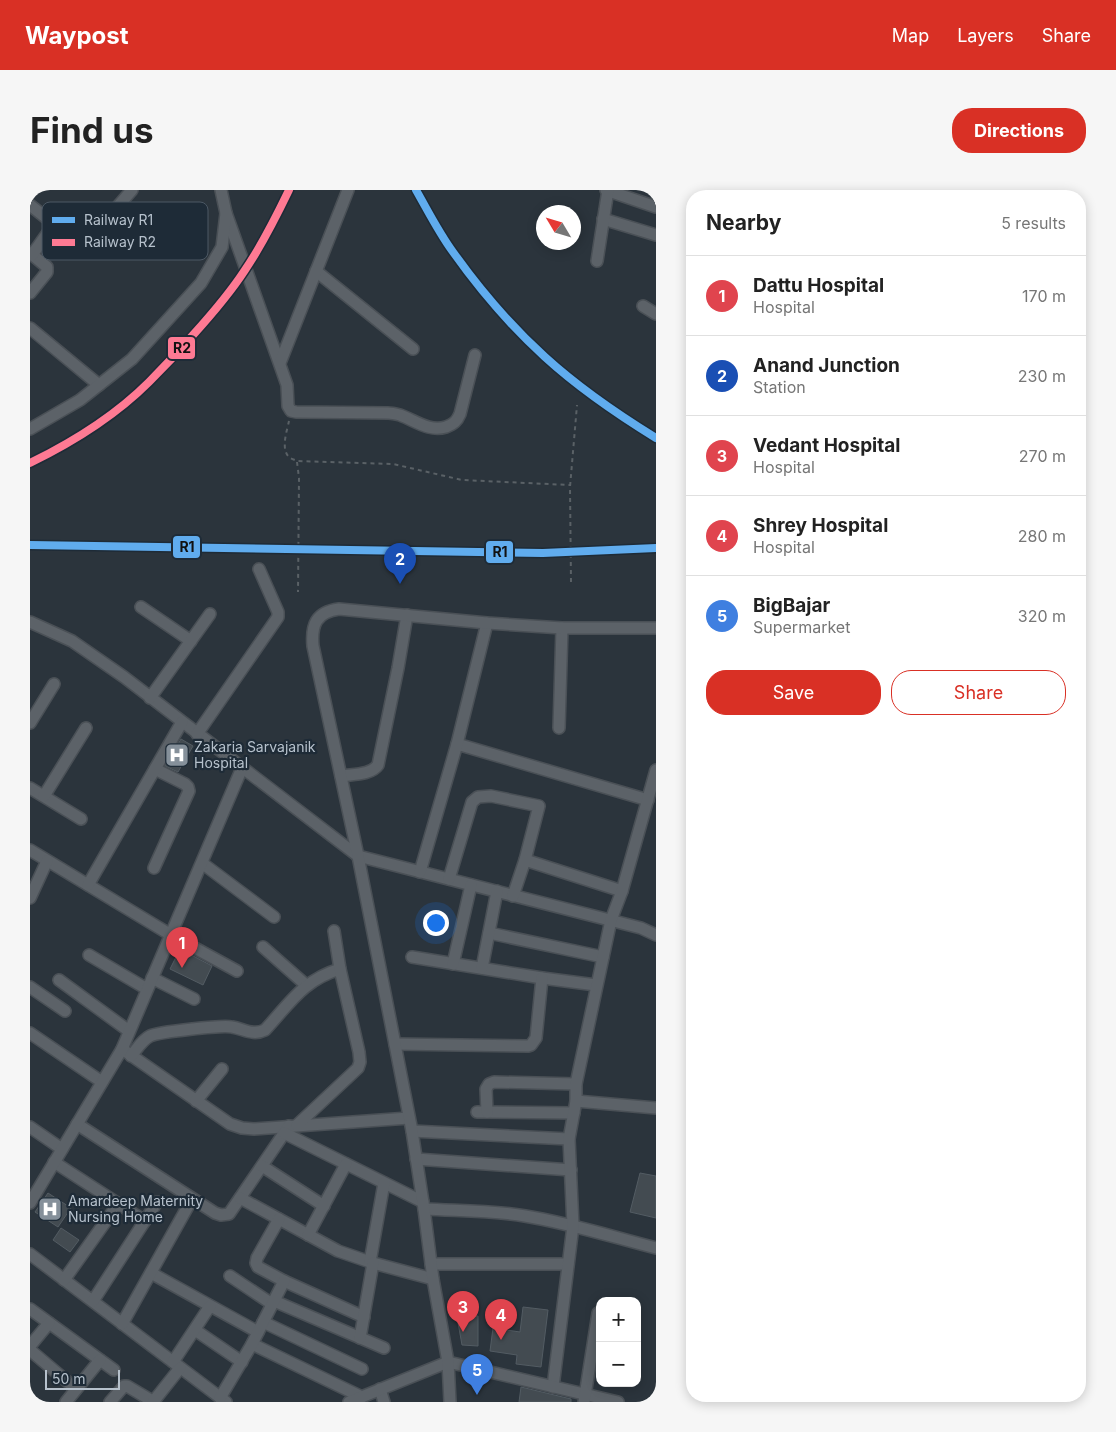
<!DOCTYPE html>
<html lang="en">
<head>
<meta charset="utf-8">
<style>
	body { margin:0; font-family:Inter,sans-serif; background:#f6f6f6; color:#222 }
	.controls { position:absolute; right:15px; bottom:15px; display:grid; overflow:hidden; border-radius:10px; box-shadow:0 2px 12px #0003 }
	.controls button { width:45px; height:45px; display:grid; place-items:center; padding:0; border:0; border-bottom:1px solid #e0e0e0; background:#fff; color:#222; font:25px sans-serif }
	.compass { position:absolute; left:506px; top:15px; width:45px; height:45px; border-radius:50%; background:#fff; box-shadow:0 2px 12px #0003; rotate:308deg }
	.scale { position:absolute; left:15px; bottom:12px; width:75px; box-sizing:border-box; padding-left:5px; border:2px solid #b6c1cc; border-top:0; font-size:14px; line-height:18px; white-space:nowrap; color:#b6c1cc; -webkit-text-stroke:4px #1e2b37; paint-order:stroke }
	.you { position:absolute; left:405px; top:732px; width:18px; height:18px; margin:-12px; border:4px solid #fff; border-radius:50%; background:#1a73e8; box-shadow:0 0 0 8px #1a73e833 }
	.badge { display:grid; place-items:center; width:32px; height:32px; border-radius:50%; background:#d93025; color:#fff; font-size:16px; font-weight:700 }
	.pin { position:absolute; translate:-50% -41px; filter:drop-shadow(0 1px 2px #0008) }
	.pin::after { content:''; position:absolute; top:26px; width:18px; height:15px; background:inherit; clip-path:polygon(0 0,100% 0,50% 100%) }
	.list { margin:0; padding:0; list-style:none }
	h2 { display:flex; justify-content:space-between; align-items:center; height:65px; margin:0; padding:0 20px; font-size:21px }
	h2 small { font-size:16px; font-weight:400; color:#767676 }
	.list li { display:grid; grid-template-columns:32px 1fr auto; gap:15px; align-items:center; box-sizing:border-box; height:80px; padding:0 20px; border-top:1px solid #e0e0e0 }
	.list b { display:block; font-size:19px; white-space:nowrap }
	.list p { margin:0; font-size:16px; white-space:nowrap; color:#767676 }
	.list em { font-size:16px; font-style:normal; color:#767676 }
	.actions { display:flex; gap:10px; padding:15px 20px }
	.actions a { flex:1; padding:11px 0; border:1px solid #d93025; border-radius:20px; text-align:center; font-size:18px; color:#d93025 }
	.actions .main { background:#d93025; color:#fff }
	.map { position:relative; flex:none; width:626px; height:1212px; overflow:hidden; border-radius:20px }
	header { display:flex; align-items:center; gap:30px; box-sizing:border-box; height:70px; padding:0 25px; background:#d93025; color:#fff }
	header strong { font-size:24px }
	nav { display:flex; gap:28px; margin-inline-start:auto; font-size:18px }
	.intro { display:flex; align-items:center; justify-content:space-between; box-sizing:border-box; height:120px; padding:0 30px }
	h1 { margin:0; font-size:35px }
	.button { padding:12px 22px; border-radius:20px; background:#d93025; color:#fff; font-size:18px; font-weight:700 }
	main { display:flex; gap:30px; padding:0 30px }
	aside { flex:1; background:#fff; border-radius:20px; box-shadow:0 2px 12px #0003 }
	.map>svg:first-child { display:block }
	.building { fill:#434b51; stroke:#535c63 }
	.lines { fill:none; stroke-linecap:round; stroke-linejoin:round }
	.minor-casing { stroke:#4a5056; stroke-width:14 }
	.path { stroke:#5a6166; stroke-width:2; stroke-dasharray:4 4; stroke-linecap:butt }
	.minor { stroke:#5c6268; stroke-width:11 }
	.rail-1-casing { stroke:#1e2b37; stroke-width:11 }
	.rail-2-casing { stroke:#1e2b37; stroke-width:11 }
	.rail-1 { stroke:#60acee; stroke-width:8 }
	.rail-2 { stroke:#fe7a93; stroke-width:8 }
	.labels { text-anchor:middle; stroke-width:4.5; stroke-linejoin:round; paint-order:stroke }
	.poi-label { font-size:14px; fill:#b6c1cc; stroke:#1e2b37; text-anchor:start }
	.key { fill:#1e2b37; stroke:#4c5864; stroke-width:1 }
	.key-label { font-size:14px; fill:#b6c1cc }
	.line-badge { stroke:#1e2b37; stroke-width:2 }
	.pale-badge-label { font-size:14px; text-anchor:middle; font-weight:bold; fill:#111 }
</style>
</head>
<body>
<header>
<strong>Waypost</strong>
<nav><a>Map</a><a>Layers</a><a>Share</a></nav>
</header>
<div class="intro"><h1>Find us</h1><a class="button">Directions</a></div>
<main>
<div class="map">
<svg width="626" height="1212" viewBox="0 0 626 1212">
	<rect width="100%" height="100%" fill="#2b343c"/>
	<g class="building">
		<polygon points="151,549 163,556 148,582 135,576"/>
		<polygon points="150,759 182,776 173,795 140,779"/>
		<polygon points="610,983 626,986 626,1028 600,1022"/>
		<polygon points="18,1003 41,1018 28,1037 5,1022"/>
		<polygon points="31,1038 49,1050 40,1062 23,1050"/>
		<polygon points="493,1117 518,1120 511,1177 486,1174 487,1165 460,1161 463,1138 490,1142"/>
		<polygon points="448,1126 448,1156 432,1155 427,1127"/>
		<polygon points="491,1197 541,1209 541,1212 489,1212"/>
	</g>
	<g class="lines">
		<g class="minor-casing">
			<g id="minor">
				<polyline points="576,0 626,17"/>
				<polyline points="0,15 49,54"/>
				<path d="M196,23L251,178L257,195L258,216L261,221L266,222L358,223C362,223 366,224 370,225C386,231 399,242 416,237C424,234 427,231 430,224L445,165"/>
				<polyline points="573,29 626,45"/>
				<polyline points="69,38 102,0"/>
				<polyline points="0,63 17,77 17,82 0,103"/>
				<polyline points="2,65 24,34"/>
				<polyline points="567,71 578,0"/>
				<polyline points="286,81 383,159"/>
				<polyline points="613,116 626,124"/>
				<polyline points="0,138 69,195"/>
				<polyline points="250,173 318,0"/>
				<polyline points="0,239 50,210 102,169 171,93 192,57 196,23 191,0"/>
				<polyline points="111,417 161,451"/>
				<polyline points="0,432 42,451 94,487 328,666 611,738 626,745"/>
				<polyline points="120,508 180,424"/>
				<polyline points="0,533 24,494"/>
				<polyline points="529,538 532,438"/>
				<polyline points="167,544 248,427 248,422 229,379"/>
				<polyline points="427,554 618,610"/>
				<path d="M311,586C323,584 341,585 348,575L368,478L377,425"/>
				<polyline points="0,598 51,629"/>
				<polyline points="14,606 56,538"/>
				<polyline points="0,660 141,745 207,781"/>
				<polyline points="495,670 592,701"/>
				<polyline points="172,673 244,727"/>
				<polyline points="124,678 159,601 158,597 155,594 125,579"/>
				<polyline points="390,682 427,554 457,433"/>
				<polyline points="419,689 442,612 448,607 461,606 509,616 495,670 483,706"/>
				<polyline points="58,695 152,532"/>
				<polyline points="0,708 17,671"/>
				<polyline points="459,743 573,767"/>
				<polyline points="233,757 276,795"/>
				<polyline points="59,765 117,799"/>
				<polyline points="382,767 512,788 566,795"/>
				<polyline points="423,774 441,695"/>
				<polyline points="452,778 467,701"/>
				<polyline points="122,788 164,809"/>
				<polyline points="29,790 99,841"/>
				<polyline points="0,797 35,821"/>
				<polyline points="0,843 72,892"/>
				<polyline points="365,854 498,856 501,855 506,848 512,788"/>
				<polyline points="92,859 200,934 212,938 224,939 379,928"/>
				<path d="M101,866C107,859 112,850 120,846C128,842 192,835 202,837C214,839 223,846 235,840C260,813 273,790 310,779"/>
				<polyline points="166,911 192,879"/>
				<polyline points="546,911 626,918"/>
				<polyline points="447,922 544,923"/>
				<polyline points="457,922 456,899 459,894 464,892 546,894"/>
				<polyline points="47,934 185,1023 191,1025 199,1024 259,936"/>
				<polyline points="267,935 328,878 330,872 329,862 310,779 304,741"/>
				<polyline points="0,937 32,959"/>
				<polyline points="382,941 539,949"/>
				<polyline points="254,943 393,1012"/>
				<polyline points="386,969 541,980"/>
				<polyline points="24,972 115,1031"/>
				<polyline points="232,976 294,1016"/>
				<polyline points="210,1008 308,1061 343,1073 403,1089"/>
				<polyline points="0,1013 92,859 212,578"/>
				<path d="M394,1019C428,1021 462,1020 495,1026C539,1033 583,1047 626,1058"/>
				<polyline points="249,1029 227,1068 226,1073 228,1077 254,1091 334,1127"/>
				<polyline points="278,1045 316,974"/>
				<polyline points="0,1064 196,1212"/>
				<polyline points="340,1072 354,993"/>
				<polyline points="401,1074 538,1074"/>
				<polyline points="121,1083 228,1142"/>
				<polyline points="200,1086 242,1114"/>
				<polyline points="34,1090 88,1014"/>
				<polyline points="63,1111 127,1012"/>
				<polyline points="244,1111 354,1158"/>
				<polyline points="0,1119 84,1180"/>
				<polyline points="233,1132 332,1179"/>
				<polyline points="92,1134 162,1009"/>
				<polyline points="165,1140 212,1172"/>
				<polyline points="330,1148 343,1073"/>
				<polyline points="222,1154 332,1207"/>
				<polyline points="0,1156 19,1133"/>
				<polyline points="0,1160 46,1199"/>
				<polyline points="143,1172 180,1116"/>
				<polyline points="523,1197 543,1036 539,949 546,911 546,894 581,730 592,701 626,580"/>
				<polyline points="350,1199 354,1212"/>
				<polyline points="190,1208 222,1154 254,1091"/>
				<polyline points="36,1212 70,1170"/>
				<polyline points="80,1212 94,1196 97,1196 124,1212"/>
				<polyline points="123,1212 150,1178"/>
				<polyline points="319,1212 418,1172 588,1212"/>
				<path d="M420,1212L418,1172L403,1089L394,1019L382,941L328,666L283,456C281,435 286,422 309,419L457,433L532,438H626"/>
				<polyline points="554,1212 568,1123"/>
			</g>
		</g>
		<g class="path">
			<path d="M259,231C257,241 250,260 260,268C262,269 265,270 267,271L363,274L432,290L540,295"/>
			<polyline points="267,272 269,288 268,402"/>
			<polyline points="541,392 540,297 547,215"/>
		</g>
		<use href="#minor" class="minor"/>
		<g class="rail-1-casing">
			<g id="rail-1">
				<path d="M386,0C398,21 409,43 423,62C450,100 481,136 515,167C549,198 587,224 626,248"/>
				<polyline points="0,355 513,363 626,358"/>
			</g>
		</g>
		<g class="rail-2-casing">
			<path id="rail-2" d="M0,273C43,252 85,226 119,192C134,177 149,161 163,145C182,124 200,103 215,80C232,55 246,27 259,0"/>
		</g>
		<use href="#rail-1" class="rail-1"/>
		<use href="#rail-2" class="rail-2"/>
	</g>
	<defs>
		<g id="hospital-square" transform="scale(1.25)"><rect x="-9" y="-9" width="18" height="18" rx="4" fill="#85909a" stroke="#1e2b37"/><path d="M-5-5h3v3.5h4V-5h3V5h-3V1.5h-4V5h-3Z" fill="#fff"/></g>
	</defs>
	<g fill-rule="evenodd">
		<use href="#hospital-square" x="147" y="565"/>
		<use href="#hospital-square" x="20" y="1019"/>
	</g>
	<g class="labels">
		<g class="poi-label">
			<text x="164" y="562">Zakaria Sarvajanik<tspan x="164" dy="16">Hospital</tspan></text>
			<text x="38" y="1016">Amardeep Maternity<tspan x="38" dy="16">Nursing Home</tspan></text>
		</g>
	</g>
	<rect x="12" y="12" width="166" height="58" rx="8" class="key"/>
	<rect x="22" y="27" width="23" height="6" fill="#60acee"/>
	<rect x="22" y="49" width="23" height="7" fill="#fe7a93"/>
	<g class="key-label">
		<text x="54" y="35">Railway R1</text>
		<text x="54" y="57">Railway R2</text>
	</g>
	<g class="line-badge">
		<rect x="137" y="146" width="29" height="24" rx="5" fill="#fe7a93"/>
		<rect x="142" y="345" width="29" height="24" rx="5" fill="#60acee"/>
		<rect x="455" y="350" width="29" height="24" rx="5" fill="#60acee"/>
	</g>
	<g class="pale-badge-label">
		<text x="152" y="163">R2</text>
		<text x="157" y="362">R1</text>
		<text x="470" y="367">R1</text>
	</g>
</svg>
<div class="controls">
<button>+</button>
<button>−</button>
</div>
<svg class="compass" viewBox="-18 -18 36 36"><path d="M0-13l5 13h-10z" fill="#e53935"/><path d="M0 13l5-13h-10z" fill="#767676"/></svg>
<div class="scale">50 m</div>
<div class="you"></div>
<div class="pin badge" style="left:152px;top:778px;background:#e0444e">1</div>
<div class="pin badge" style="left:370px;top:394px;background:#1a4fb4">2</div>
<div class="pin badge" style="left:433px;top:1142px;background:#e0444e">3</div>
<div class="pin badge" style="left:471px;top:1150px;background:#e0444e">4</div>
<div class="pin badge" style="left:447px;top:1205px;background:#3f7fe0">5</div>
</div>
<aside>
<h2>Nearby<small>5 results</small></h2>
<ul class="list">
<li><span class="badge" style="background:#e0444e">1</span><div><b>Dattu Hospital</b><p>Hospital</p></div><em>170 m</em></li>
<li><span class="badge" style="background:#1a4fb4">2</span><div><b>Anand Junction</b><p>Station</p></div><em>230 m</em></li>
<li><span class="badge" style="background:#e0444e">3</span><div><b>Vedant Hospital</b><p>Hospital</p></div><em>270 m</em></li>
<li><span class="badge" style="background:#e0444e">4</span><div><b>Shrey Hospital</b><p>Hospital</p></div><em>280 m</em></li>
<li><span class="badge" style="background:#3f7fe0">5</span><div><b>BigBajar</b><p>Supermarket</p></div><em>320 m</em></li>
</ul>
<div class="actions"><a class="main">Save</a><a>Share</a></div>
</aside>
</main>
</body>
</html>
